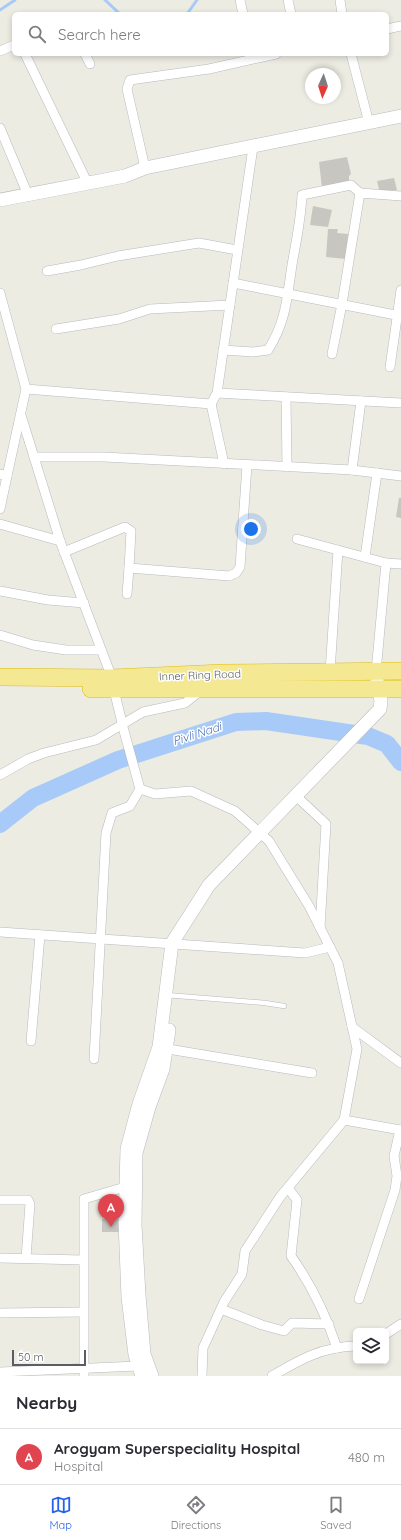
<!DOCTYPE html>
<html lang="en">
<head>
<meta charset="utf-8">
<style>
	body { margin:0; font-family:Quicksand,sans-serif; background:#f2f2f3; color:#2b2b33 }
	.controls { position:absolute; right:12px; bottom:12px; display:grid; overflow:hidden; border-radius:6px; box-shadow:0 2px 6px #0003 }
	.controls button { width:36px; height:36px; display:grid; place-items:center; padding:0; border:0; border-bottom:1px solid #e1e1e2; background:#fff; color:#2b2b33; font:20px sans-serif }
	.compass { position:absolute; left:305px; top:68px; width:36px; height:36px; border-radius:50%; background:#fff; box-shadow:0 2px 6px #0003; rotate:183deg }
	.scale { position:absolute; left:12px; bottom:10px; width:74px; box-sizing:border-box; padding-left:4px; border:2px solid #5b5d62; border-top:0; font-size:11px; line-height:14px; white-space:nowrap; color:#5b5d62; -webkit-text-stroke:3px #fff; paint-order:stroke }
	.you { position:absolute; left:251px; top:529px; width:14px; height:14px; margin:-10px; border:3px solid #fff; border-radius:50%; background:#1a73e8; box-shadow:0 0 0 6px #1a73e833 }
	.badge { display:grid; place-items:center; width:26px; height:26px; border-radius:50%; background:#2563eb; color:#fff; font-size:13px; font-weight:700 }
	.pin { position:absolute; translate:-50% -33px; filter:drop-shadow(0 1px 2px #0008) }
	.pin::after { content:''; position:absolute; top:21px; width:14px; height:12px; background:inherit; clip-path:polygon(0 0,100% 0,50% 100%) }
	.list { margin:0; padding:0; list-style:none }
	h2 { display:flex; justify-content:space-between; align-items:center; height:52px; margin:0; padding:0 16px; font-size:17px }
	h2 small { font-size:13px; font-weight:400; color:#7c7c81 }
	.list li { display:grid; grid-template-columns:26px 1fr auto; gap:12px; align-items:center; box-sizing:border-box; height:56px; padding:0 16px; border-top:1px solid #e1e1e2 }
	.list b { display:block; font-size:15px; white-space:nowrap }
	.list p { margin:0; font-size:13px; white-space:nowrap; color:#7c7c81 }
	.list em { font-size:13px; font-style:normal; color:#7c7c81 }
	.icon { flex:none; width:22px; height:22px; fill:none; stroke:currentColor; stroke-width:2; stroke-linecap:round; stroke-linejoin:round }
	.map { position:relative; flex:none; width:401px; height:1376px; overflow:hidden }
	.search { position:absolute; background:#fff; box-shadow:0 2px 6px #0003; left:12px; right:12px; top:12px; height:44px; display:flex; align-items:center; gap:10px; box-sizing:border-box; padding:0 14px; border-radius:6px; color:#7c7c81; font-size:15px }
	.sheet { height:108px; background:#fff }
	nav { display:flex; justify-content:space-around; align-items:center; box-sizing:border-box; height:56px; border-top:1px solid #e1e1e2; background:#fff; font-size:11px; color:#7c7c81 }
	nav a { display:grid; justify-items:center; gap:2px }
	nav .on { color:#2563eb }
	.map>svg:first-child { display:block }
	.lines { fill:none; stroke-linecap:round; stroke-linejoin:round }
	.stream { stroke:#a7caf8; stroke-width:3 }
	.river { stroke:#a7caf8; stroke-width:18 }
	.building { fill:#c8c6c0 }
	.lane-casing { stroke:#b8b9be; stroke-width:5.5 }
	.street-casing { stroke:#b8b9be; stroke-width:10 }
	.secondary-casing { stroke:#b8bac0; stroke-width:14 }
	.highway-casing { stroke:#deba11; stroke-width:18 }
	.lane { stroke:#fff; stroke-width:4.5 }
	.street { stroke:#fff; stroke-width:9 }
	.secondary { stroke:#fff; stroke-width:13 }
	.highway { stroke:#f4e992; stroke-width:17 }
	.labels { text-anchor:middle; stroke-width:3; stroke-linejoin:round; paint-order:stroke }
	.street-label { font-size:11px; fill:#5b5d62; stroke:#fff }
	.water-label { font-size:12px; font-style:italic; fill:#4c72b9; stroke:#fff }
</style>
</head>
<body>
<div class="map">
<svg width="401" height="1376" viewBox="0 0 401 1376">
	<rect width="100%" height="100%" fill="#edece3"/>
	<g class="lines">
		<g class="stream">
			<polyline points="105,0 120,14"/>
			<polyline points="0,10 15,0"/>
			<polyline points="187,14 197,0"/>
		</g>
		<polyline class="river" points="0,824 33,798 118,760 236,722 266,721 368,736 387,744 401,762"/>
	</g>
	<g class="building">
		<polygon points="347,157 351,174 349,176 349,181 322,188 319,162"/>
		<polygon points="394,178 397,190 380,193 377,181"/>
		<polygon points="313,206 332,210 328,227 310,225"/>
		<polygon points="328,229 338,229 337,233 348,234 346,259 326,257"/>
		<polygon points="399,498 401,498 401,518 396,517"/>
		<rect x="102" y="1219" width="19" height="13"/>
	</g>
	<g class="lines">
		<g class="lane-casing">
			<polyline id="lane" points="166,995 265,1003 284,1006"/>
		</g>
		<g class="street-casing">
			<g id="street">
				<polyline points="240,0 243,14"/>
				<polyline points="288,0 291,14"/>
				<polyline points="340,0 342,14"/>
				<polyline points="387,29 401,26"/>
				<polyline points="0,51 14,45"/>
				<polyline points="25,54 87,182"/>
				<polyline points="85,54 90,64"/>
				<polyline points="351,54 369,123"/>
				<polyline points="0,128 28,195"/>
				<polyline points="145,168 127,89 130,80 209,69 276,54"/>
				<polyline points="47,271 81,265 118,256 199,243 237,250"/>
				<polyline points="233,283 401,316"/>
				<polyline points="0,293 26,389 7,476 0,474"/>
				<polyline points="56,329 119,319 150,309 230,305"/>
				<path d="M223,350L253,352L268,350C286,322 287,298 292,265C296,242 301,219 302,195L351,185L360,193"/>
				<polyline points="332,354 342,304 360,193 401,196"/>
				<polyline points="390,367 401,290"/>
				<polyline points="26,389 211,404 217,393 253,147"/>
				<polyline points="217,393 401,403"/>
				<polyline points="286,397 287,467"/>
				<polyline points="211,404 224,464"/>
				<polyline points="21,415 60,541 112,678"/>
				<polyline points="34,457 104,457 352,470 401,476"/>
				<polyline points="352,470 361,401"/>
				<polyline points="0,509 7,476"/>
				<polyline points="0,524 60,541"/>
				<polyline points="297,539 386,563 376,672"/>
				<polyline points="64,552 125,527 131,531 129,568"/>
				<polyline points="365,557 377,473"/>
				<polyline points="386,563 401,564"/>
				<polyline points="0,591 48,600 84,603"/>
				<polyline points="127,594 129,568 229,576 236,573 240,567 247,465"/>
				<polyline points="0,635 33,645 66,650 101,650"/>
				<polyline points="330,672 338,550"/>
				<polyline points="0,775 28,759 44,753 96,740 143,712 185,703 200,691"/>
				<polyline points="140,789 155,794 191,791 235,811 269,841 309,906 338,963 357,1049 344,1120 280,1197 245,1251 242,1274 224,1302 203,1348 202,1376"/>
				<polyline points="295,795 326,824 320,928"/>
				<polyline points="0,932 305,953 330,947"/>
				<polyline points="352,1027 401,1063"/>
				<polyline points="31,1041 40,935"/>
				<polyline points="162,1048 312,1073"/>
				<polyline points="94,1059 106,833 112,813 130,806 140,789 124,731 114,690"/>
				<polyline points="344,1120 401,1130"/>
				<path d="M288,1188L297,1200L291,1256C311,1284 326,1315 337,1348"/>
				<polyline points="0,1200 28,1200 30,1204 26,1258"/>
				<polyline points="0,1258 83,1260"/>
				<polyline points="359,1299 395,1190 397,1176 394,1156 400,1130"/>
				<polyline points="221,1309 262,1325 284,1331 292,1323 329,1324"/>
				<polyline points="0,1313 83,1312"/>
				<polyline points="386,1334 401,1324"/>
				<polyline points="0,1372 138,1366"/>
				<polyline points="84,1376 84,1199 125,1187"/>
				<path d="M272,1376C301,1359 322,1347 356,1346"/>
			</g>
		</g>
		<g class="secondary-casing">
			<g id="secondary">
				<polyline points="0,200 125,176 145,168 401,116"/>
				<polyline points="142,1376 135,1355 128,1297 125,1222 127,1149 139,1104 159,1047 172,943 209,885 380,709 381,701 377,681"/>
				<polyline points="152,1376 144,1354 139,1295 135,1225 136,1153 149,1107 163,1069 169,1030"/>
			</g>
		</g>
		<g class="highway-casing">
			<g id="highway">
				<polyline points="0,677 112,678 223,673 401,671"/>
				<polyline points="91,689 401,689"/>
			</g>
		</g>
		<use href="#lane" class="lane"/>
		<use href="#street" class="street"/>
		<use href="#secondary" class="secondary"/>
		<use href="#highway" class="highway"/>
	</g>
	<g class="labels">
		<g class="street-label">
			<text transform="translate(200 675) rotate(-2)" y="4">Inner Ring Road</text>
		</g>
		<g class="water-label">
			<text transform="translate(197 734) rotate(-18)" y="4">Pivli Nadi</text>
		</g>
	</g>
</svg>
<div class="controls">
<button><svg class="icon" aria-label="layers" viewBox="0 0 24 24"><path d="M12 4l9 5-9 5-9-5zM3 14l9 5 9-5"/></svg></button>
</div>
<svg class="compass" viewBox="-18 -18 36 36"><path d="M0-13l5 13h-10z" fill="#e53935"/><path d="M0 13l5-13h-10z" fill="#7c7c81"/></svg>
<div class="scale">50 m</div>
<div class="you"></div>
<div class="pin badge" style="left:111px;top:1227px;background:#e0444e">A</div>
<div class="search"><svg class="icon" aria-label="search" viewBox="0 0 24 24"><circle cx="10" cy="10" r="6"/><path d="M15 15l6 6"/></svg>Search here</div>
</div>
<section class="sheet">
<h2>Nearby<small></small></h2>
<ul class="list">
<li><span class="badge" style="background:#e0444e">A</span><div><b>Arogyam Superspeciality Hospital</b><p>Hospital</p></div><em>480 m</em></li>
</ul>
</section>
<nav>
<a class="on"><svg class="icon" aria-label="map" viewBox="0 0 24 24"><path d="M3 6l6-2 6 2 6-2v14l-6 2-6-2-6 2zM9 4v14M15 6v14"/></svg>Map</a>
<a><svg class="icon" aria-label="directions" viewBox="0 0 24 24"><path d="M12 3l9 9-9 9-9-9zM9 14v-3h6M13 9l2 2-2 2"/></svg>Directions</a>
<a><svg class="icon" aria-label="saved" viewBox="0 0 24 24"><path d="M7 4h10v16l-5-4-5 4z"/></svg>Saved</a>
</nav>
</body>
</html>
